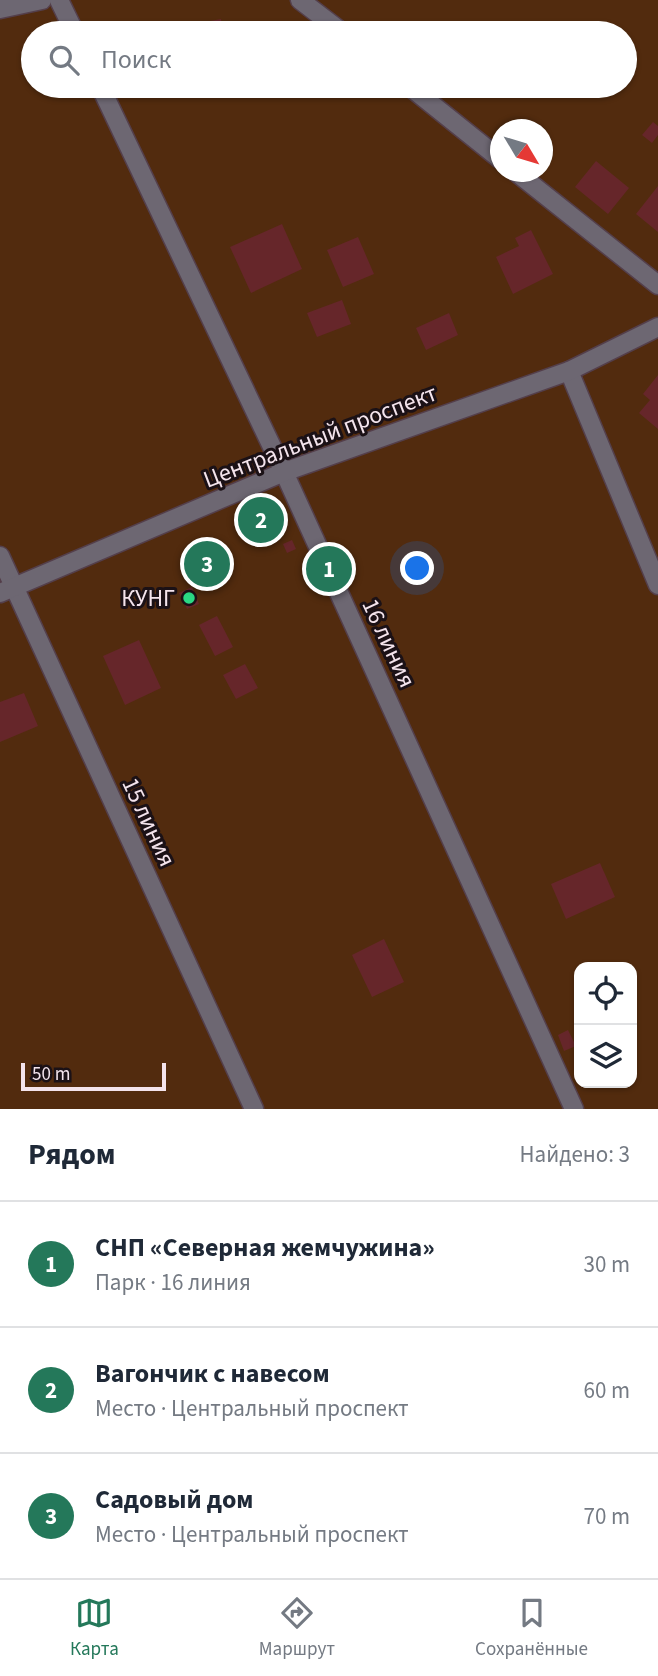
<!DOCTYPE html>
<html lang="ru">
<head>
<meta charset="utf-8">
<style>
	body { margin:0; font-family:"Source Sans 3",sans-serif; background:#f2f2f3; color:#1f2937 }
	.controls { position:absolute; right:21px; bottom:21px; display:grid; overflow:hidden; border-radius:14px; box-shadow:0 2px 5px #0004 }
	.controls button { width:63px; height:63px; display:grid; place-items:center; padding:0; border:0; border-bottom:2px solid #e0e1e3; background:#fff; color:#1f2937; font:35px sans-serif }
	.compass { position:absolute; left:490px; top:119px; width:63px; height:63px; border-radius:50%; background:#fff; box-shadow:0 2px 5px #0004; rotate:128deg }
	.scale { position:absolute; left:21px; bottom:18px; width:145px; box-sizing:border-box; padding-left:7px; border:4px solid #f4e4ec; border-top:0; font-size:19px; line-height:24px; white-space:nowrap; color:#f4e4ec; -webkit-text-stroke:5px #1b1116; paint-order:stroke }
	.you { position:absolute; left:418px; top:569px; width:24px; height:24px; margin:-18px; border:5px solid #fff; border-radius:50%; background:#1a73e8; box-shadow:0 0 0 10px #1a73e833 }
	.badge { display:grid; place-items:center; width:46px; height:46px; border-radius:50%; background:#24785a; color:#fff; font-size:23px; font-weight:700 }
	.pin { position:absolute; translate:-50% -50%; border:4px solid #fff; box-shadow:0 2px 7px #0006 }
	.list { margin:0; padding:0; list-style:none }
	h2 { display:flex; justify-content:space-between; align-items:center; height:91px; margin:0; padding:0 28px; font-size:30px }
	h2 small { font-size:23px; font-weight:400; color:#747a83 }
	.list li { display:grid; grid-template-columns:46px 1fr auto; gap:21px; align-items:center; box-sizing:border-box; height:126px; padding:0 28px; border-top:2px solid #e0e1e3 }
	.list b { display:block; font-size:26px; white-space:nowrap }
	.list p { margin:0; font-size:23px; white-space:nowrap; color:#747a83 }
	.list em { font-size:23px; font-style:normal; color:#747a83 }
	.icon { flex:none; width:38px; height:38px; fill:none; stroke:currentColor; stroke-width:2; stroke-linecap:round; stroke-linejoin:round }
	.map { position:relative; flex:none; width:658px; height:1109px; overflow:hidden }
	.search { position:absolute; background:#fff; box-shadow:0 2px 5px #0004; left:21px; right:21px; top:21px; height:77px; display:flex; align-items:center; gap:18px; box-sizing:border-box; padding:0 24px; border-radius:38px; color:#747a83; font-size:26px }
	.sheet { height:469px; background:#fff }
	nav { display:flex; justify-content:space-around; align-items:center; box-sizing:border-box; height:98px; border-top:2px solid #e0e1e3; background:#fff; font-size:19px; color:#747a83 }
	nav a { display:grid; justify-items:center; gap:4px }
	nav .on { color:#24785a }
	.map>svg:first-child { display:block }
	.green { fill:#522b0e; fill-rule:evenodd }
	.building { fill:#66262a }
	.lines { fill:none; stroke-linecap:round; stroke-linejoin:round }
	.street-casing { stroke:#543f4b; stroke-width:21 }
	.street { stroke:#6d6772; stroke-width:18 }
	.poi-dot { fill:#2bd884; stroke:#1b1116; stroke-width:2.5 }
	.labels { text-anchor:middle; stroke-width:6; stroke-linejoin:round; paint-order:stroke }
	.street-label { font-size:24px; fill:#f4e4ec; stroke:#1b1116 }
	.poi-label { font-size:24px; fill:#f4e4ec; stroke:#1b1116; text-anchor:end }
</style>
</head>
<body>
<div class="map">
<svg width="658" height="1109" viewBox="0 0 658 1109">
	<rect width="100%" height="100%" fill="#3a2431"/>
	<path class="green" d="M0,0H658V1109H0ZM33,33H625V86H33ZM500,130H542V172H500ZM579,967H632V1083H579Z"/>
	<g class="building">
		<polygon points="221,19 223,33 190,33 188,25"/>
		<polygon points="653,122 658,126 658,135 652,143 642,135"/>
		<polygon points="596,161 629,188 608,214 575,187"/>
		<polygon points="658,186 658,232 636,214"/>
		<polygon points="282,224 302,269 251,293 230,247"/>
		<polygon points="531,230 553,274 513,294 496,257 519,246 515,238"/>
		<polygon points="358,237 374,274 343,287 327,250"/>
		<polygon points="342,300 351,324 317,337 307,313"/>
		<polygon points="449,313 458,335 426,350 416,328"/>
		<polygon points="658,375 658,429 639,413 650,400 643,394"/>
		<polygon points="267,505 276,525 255,534 246,514"/>
		<polygon points="292,540 296,549 287,553 283,544"/>
		<polygon points="214,547 224,568 199,580 189,559"/>
		<polygon points="192,587 199,604 187,609 179,593"/>
		<polygon points="217,616 233,647 215,656 199,625"/>
		<polygon points="139,640 161,688 125,705 103,656"/>
		<polygon points="245,664 258,688 236,699 223,675"/>
		<polygon points="24,693 38,726 0,742 0,702"/>
		<polygon points="600,863 615,897 566,919 551,884"/>
		<polygon points="384,939 404,982 372,997 352,955"/>
		<polygon points="568,1030 576,1046 564,1051 558,1035"/>
	</g>
	<g class="lines">
		<g class="street-casing">
			<g id="street">
				<polyline points="59,0 75,33"/>
				<polyline points="300,0 343,33"/>
				<polyline points="0,9 42,0"/>
				<polyline points="100,86 284,472 574,1109"/>
				<polyline points="409,86 500,159"/>
				<polyline points="516,172 658,285"/>
				<polyline points="569,371 658,585"/>
				<polyline points="0,556 254,1109"/>
				<polyline points="0,593 284,472 569,371 658,327"/>
			</g>
		</g>
		<use href="#street" class="street"/>
	</g>
	<circle class="poi-dot" cx="189" cy="598" r="7"/>
	<g class="labels">
		<g class="street-label">
			<text transform="translate(320 436) rotate(-21)" y="8">Центральный проспект</text>
			<text transform="translate(389 643) rotate(65)" y="8">16 линия</text>
			<text transform="translate(149 822) rotate(65)" y="8">15 линия</text>
		</g>
		<g class="poi-label">
			<text x="175" y="606">КУНГ</text>
		</g>
	</g>
</svg>
<div class="controls">
<button><svg class="icon" aria-label="locate" viewBox="0 0 24 24"><circle cx="12" cy="12" r="6"/><path d="M12 2v4M12 18v4M2 12h4M18 12h4"/></svg></button>
<button><svg class="icon" aria-label="layers" viewBox="0 0 24 24"><path d="M12 4l9 5-9 5-9-5zM3 14l9 5 9-5"/></svg></button>
</div>
<svg class="compass" viewBox="-18 -18 36 36"><path d="M0-13l5 13h-10z" fill="#e53935"/><path d="M0 13l5-13h-10z" fill="#747a83"/></svg>
<div class="scale">50 m</div>
<div class="you"></div>
<div class="pin badge" style="left:329px;top:569px">1</div>
<div class="pin badge" style="left:261px;top:520px">2</div>
<div class="pin badge" style="left:207px;top:564px">3</div>
<div class="search"><svg class="icon" aria-label="search" viewBox="0 0 24 24"><circle cx="10" cy="10" r="6"/><path d="M15 15l6 6"/></svg>Поиск</div>
</div>
<section class="sheet">
<h2>Рядом<small>Найдено: 3</small></h2>
<ul class="list">
<li><span class="badge">1</span><div><b>СНП «Северная жемчужина»</b><p>Парк · 16 линия</p></div><em>30 m</em></li>
<li><span class="badge">2</span><div><b>Вагончик с навесом</b><p>Место · Центральный проспект</p></div><em>60 m</em></li>
<li><span class="badge">3</span><div><b>Садовый дом</b><p>Место · Центральный проспект</p></div><em>70 m</em></li>
</ul>
</section>
<nav>
<a class="on"><svg class="icon" aria-label="map" viewBox="0 0 24 24"><path d="M3 6l6-2 6 2 6-2v14l-6 2-6-2-6 2zM9 4v14M15 6v14"/></svg>Карта</a>
<a><svg class="icon" aria-label="directions" viewBox="0 0 24 24"><path d="M12 3l9 9-9 9-9-9zM9 14v-3h6M13 9l2 2-2 2"/></svg>Маршрут</a>
<a><svg class="icon" aria-label="saved" viewBox="0 0 24 24"><path d="M7 4h10v16l-5-4-5 4z"/></svg>Сохранённые</a>
</nav>
</body>
</html>
